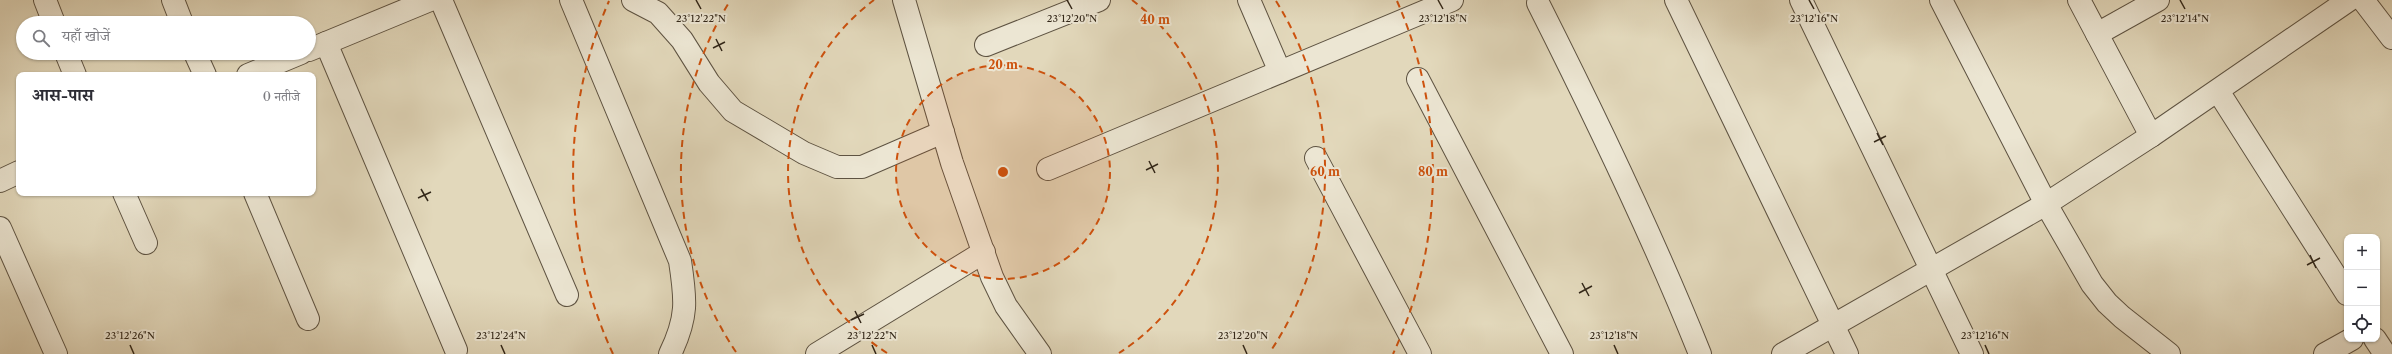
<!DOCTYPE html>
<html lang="hi">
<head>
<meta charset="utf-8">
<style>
	body { margin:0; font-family:"Libre Caslon Text","Noto Serif Devanagari",serif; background:#f2f2f3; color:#2b2b33 }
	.controls { position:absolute; right:12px; bottom:12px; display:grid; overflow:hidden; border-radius:8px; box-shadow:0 1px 3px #0004 }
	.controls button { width:36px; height:36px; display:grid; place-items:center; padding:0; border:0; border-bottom:1px solid #e1e1e2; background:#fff; color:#2b2b33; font:20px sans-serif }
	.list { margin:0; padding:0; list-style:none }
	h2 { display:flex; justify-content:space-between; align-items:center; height:52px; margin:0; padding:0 16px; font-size:17px }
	h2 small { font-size:13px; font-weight:400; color:#7c7c81 }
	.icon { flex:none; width:22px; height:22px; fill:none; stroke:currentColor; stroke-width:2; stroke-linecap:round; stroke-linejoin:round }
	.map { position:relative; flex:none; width:2392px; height:354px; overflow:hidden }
	.search { position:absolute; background:#fff; box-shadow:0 1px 3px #0004; left:16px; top:16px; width:300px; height:44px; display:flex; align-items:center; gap:10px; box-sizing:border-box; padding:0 14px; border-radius:22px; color:#7c7c81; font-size:15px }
	.panel { position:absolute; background:#fff; box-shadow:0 1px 3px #0004; left:16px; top:72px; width:300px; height:124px; border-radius:8px }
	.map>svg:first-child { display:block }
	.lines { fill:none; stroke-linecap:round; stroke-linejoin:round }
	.minor-casing { stroke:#5e5342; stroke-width:24 }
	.minor { stroke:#ece6d3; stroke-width:22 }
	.ticks { fill:none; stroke:#322719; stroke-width:1.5 }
	.ring { fill:none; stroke:#cd520e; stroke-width:2; stroke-dasharray:7 5 }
	.ticks-label { font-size:10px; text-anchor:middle; fill:#322719; stroke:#ece6d3; stroke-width:4; stroke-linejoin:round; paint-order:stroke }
	.centre { fill:#cd520e; stroke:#ece6d3; stroke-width:2 }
	.ring-label { font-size:12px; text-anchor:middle; font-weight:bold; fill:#cd520e; stroke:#ece6d3; stroke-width:4; stroke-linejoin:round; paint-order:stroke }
</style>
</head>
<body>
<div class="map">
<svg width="2392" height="354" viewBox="0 0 2392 354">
	<rect width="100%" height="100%" fill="#e2d8bb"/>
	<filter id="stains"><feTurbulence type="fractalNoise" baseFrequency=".005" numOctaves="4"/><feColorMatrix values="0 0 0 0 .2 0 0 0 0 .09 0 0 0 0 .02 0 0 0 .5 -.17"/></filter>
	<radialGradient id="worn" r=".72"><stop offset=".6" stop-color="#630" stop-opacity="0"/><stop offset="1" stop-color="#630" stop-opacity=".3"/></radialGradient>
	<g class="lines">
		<g class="minor-casing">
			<g id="minor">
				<polyline points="45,0 54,23"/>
				<polyline points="173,0 182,23"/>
				<polyline points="441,0 567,295"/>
				<path d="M571,0L680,261C686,300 688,317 670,354"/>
				<polyline points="633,0 658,13 682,40 709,83 733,111 804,153 837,167 862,167 943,132"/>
				<polyline points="904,0 952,163 992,277 1006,306 1040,354"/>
				<polyline points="1249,0 1280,72"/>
				<polyline points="1676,0 1847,354"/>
				<polyline points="1801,0 1972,354"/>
				<polyline points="1941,0 2046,204 2092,284 2107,303 2122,317 2169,354"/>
				<polyline points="2079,0 2151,136"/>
				<polyline points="2363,0 2392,38"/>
				<path d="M1538,3C1596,118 1652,234 1700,354"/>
				<polyline points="2097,34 2158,0"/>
				<polyline points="326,43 456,350"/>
				<polyline points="986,45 1099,0"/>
				<polyline points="309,50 430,0"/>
				<polyline points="66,53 75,75"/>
				<polyline points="195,53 205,75"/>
				<polyline points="248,75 301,53"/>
				<polyline points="1418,79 1562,354"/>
				<polyline points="2218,91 2347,294"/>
				<polyline points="1316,158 1420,354"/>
				<polyline points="1048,169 1452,0"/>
				<polyline points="0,181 19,172"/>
				<polyline points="124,193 146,243"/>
				<polyline points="255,193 308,319"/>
				<polyline points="0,228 56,354"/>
				<polyline points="2375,339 2385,354"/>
				<polyline points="817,354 984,252"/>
				<polyline points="1783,354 2046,204 2151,136 2349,0"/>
				<polyline points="2325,354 2352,339"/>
			</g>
		</g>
		<use href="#minor" class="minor"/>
	</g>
	<path class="ticks" d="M696,0L701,9M1067,0L1072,9M1438,0L1443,9M1809,0L1814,9M2180,0L2185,9M716,39L722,51M713,48L725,42M1877,133L1883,145M1874,142L1886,136M1149,161L1155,173M1146,170L1158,164M421,189L428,201M418,198L431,192M2310,255L2316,268M2307,265L2320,258M1582,283L1589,296M1579,293L1592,286M855,311L861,323M851,320L864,314M130,345L134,354M501,345L505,354M872,345L876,354M1243,345L1247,354M1614,345L1618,354M1985,345L1989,354"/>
	<circle cx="1003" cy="172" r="107" fill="#cd520e" fill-opacity=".12"/>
	<g class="ring">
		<circle cx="1003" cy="172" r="107"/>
		<path d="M887 353A215 215 0 0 1 874 0M1132 0A215 215 0 0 1 1119 353"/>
		<path d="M736 352A322 322 0 0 1 730 1M1276 1A322 322 0 0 1 1270 352"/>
		<path d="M613 354A430 430 0 0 1 609 1M1397 1A430 430 0 0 1 1393 354"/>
	</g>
	<g class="ticks-label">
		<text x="701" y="22">23°12'22"N</text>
		<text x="1072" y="22">23°12'20"N</text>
		<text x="1443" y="22">23°12'18"N</text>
		<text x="1814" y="22">23°12'16"N</text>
		<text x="2185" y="22">23°12'14"N</text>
		<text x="130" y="339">23°12'26"N</text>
		<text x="501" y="339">23°12'24"N</text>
		<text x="872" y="339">23°12'22"N</text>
		<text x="1243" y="339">23°12'20"N</text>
		<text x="1614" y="339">23°12'18"N</text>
		<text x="1985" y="339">23°12'16"N</text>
	</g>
	<circle cx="1003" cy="172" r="6" class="centre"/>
	<g class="ring-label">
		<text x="1155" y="24">40 m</text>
		<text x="1003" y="69">20 m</text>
		<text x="1325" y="176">60 m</text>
		<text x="1433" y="176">80 m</text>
	</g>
	<rect width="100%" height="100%" filter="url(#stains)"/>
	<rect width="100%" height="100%" fill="url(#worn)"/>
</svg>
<div class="controls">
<button>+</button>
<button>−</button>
<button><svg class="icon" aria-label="locate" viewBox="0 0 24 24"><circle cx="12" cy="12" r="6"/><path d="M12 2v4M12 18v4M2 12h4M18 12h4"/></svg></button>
</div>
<div class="search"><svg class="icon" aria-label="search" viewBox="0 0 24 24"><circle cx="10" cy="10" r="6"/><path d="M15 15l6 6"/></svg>यहाँ खोजें</div>
<section class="panel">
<h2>आस-पास<small>0 नतीजे</small></h2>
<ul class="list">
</ul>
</section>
</div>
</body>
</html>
